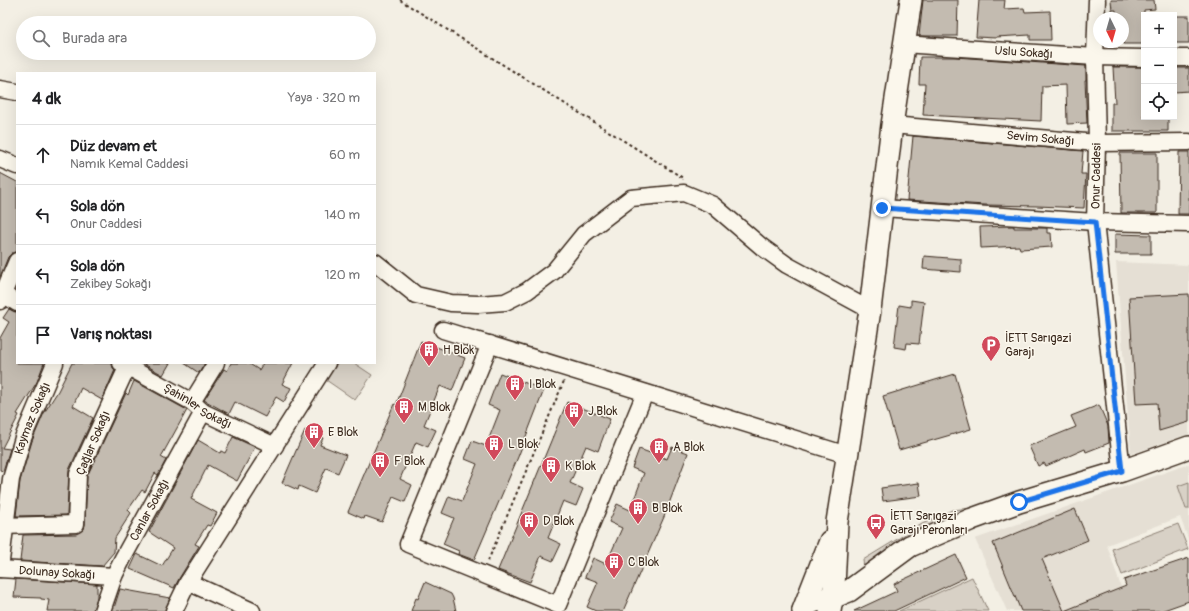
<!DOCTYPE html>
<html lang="tr">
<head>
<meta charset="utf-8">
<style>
	body { margin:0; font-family:Pangolin,sans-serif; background:#f2f2f2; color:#202124 }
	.controls { position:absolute; right:12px; top:12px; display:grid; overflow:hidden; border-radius:0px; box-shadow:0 4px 16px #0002 }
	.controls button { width:36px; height:36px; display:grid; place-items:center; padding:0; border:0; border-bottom:1px solid #e0e0e0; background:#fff; color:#202124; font:20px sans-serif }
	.compass { position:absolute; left:1093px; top:12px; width:36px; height:36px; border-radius:50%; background:#fff; box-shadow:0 4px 16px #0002; rotate:175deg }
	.stop { position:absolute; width:12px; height:12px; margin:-9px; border:3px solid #1a73e8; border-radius:50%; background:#fff }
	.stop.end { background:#1a73e8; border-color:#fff; box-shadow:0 1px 4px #0008 }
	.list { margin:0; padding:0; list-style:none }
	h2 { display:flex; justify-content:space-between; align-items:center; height:52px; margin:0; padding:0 16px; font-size:17px }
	h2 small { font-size:13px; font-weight:400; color:#757577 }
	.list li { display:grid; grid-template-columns:26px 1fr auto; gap:12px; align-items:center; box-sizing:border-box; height:60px; padding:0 16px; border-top:1px solid #e0e0e0 }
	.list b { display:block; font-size:15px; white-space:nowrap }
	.list p { margin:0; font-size:13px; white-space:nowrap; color:#757577 }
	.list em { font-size:13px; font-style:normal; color:#757577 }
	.icon { flex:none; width:22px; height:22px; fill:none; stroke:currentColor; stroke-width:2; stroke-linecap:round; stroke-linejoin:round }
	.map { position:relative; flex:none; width:1189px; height:611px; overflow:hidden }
	.search { position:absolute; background:#fff; box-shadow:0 4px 16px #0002; left:16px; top:16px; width:360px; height:44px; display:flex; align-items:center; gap:10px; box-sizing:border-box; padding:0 14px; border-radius:22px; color:#757577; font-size:15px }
	.panel { position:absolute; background:#fff; box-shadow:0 4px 16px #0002; left:16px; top:72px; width:360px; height:292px; border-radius:0px }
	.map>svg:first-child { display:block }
	.built { fill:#e5dfd4 }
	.green { fill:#d8d1c6; stroke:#8a7e72 }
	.building { fill:#c3bbb0; stroke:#3b2a1e }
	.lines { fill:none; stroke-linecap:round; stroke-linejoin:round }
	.minor-casing { stroke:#3b2a1e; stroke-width:19 }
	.major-casing { stroke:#3b2a1e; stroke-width:24 }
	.path { stroke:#3b2a1e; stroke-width:2; stroke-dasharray:3 3; stroke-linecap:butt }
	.minor { stroke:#fbf7ec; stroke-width:16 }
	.major { stroke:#fbf7ec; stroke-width:21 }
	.route { stroke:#1a73e8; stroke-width:5 }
	.labels { text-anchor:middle; stroke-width:3; stroke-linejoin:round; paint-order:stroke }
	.street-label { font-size:12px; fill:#3b2a1e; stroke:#fbf7ec }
	.poi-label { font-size:12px; fill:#3b2a1e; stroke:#fbf7ec; text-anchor:start }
</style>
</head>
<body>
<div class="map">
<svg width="1189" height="611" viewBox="0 0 1189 611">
	<rect width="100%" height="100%" fill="#f3efe4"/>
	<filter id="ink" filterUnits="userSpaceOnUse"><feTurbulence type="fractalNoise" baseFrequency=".025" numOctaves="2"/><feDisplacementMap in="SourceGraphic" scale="8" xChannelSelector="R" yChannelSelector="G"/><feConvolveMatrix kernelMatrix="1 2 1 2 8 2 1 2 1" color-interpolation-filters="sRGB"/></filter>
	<g filter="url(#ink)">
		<g class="built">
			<polygon points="1116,262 1189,265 1189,434 1131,454"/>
			<polygon points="1189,464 1189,541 1180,517 1107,545 1129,611 1007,611 975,539"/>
		</g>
		<g class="green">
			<polygon points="337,363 354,363 372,375 355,400 326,380"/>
			<polygon points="1189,482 1189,509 1186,509 1178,486"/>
			<polygon points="971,508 925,530 864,569 863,560 922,524 952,510"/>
			<polygon points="1178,524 1188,549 1122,575 1112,549"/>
			<polygon points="972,577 988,611 899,611"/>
		</g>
		<g class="building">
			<polygon points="923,0 958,0 957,36 919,36"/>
			<polygon points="979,0 1005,0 1004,9 1024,8 1025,12 1050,11 1051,40 1030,40 1030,35 996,37 996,38 976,37"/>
			<polygon points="1111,0 1154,0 1155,9 1144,10 1144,44 1123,44 1123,18 1116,18 1116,10 1112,10"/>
			<rect x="1174" y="16" width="15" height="27"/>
			<polygon points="920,57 955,57 1086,66 1086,80 1085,80 1087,123 1067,124 1066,85 1042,86 1041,121 923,115 925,84 919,84"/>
			<polygon points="1113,67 1144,67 1144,117 1168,117 1168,131 1112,131 1112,103 1115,103"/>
			<polygon points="1174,68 1189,68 1189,91 1174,92"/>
			<polygon points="913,136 1083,151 1081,174 1086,174 1084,208 1037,206 985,205 907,200"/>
			<polygon points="1179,152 1189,152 1189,214 1178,214"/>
			<polygon points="1120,153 1157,153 1157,213 1121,213"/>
			<polygon points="0,173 17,182 17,252 12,253 8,257 0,277"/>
			<polygon points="1012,226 1014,226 1014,228 1047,228 1047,233 1051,233 1052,247 1020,249 1019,246 981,248 980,227"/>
			<polygon points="1115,234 1151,235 1151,254 1115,254"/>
			<polygon points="924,256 961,259 961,272 923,269"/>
			<polygon points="1189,294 1189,422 1159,431 1157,403 1136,404 1129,297"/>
			<polygon points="911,300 924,302 919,344 907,343 906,349 894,347 899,305 911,307"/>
			<polygon points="9,309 17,312 17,363 44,363 37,382 17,414 19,415 2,448 10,449 3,471 0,470 0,338 9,322 3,318"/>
			<polygon points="421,341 465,358 452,391 440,386 424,425 436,430 428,447 416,442 400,479 412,485 405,502 393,497 382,522 365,516 364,519 348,512 394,404 396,405"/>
			<polygon points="72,363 112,363 113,368 115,370 102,400 81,388 73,406 93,418 69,470 67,515 16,516 20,481 32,441 44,413 58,391"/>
			<polygon points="142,363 170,363 163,375"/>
			<polygon points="184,363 205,363 199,373"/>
			<polygon points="231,363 248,363 259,370 263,363 293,363 282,384 291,388 284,402 276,397 265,417 235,402 229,414 204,400 224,369 227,371"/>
			<polygon points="500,373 544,390 518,457 474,560 458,554 459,551 443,544 454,518 442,513 449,496 462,501 477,464 465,459 472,441 486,446 500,410 488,405"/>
			<polygon points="955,374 971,429 899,450 883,396"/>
			<polygon points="134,381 187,410 161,457 166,460 158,475 155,473 145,492 142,490 128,510 131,513 115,538 114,552 102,566 20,561 23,535 76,534 80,532 84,529 85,524 87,476 126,393 128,395"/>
			<polygon points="567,402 610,419 598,451 586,446 570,483 583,489 576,506 563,501 548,538 561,544 553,561 541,556 530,582 498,570"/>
			<polygon points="1099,405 1108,426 1109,443 1086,452 1085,449 1046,466 1044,463 1038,466 1029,446 1076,427 1071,416"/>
			<polygon points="305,430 323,438 320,445 346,455 338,473 326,468 315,493 299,486 298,490 282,483"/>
			<polygon points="233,437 255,447 237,481 208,465 191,499 217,513 210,526 207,525 195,544 199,546 180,577 174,588 130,569 137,554 162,566 173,548 149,532 198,440 220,453 221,451 225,453"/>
			<polygon points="672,447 688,453 664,517 623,611 596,611 587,607 598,582 585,577 593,558 606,564 622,528 609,522 617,504 630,510 644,473 632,468 639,449 667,459"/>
			<polygon points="919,483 921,496 883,501 881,488"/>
			<polygon points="1075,509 1088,540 1042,559 1064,611 1021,611 993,543"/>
			<polygon points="956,555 966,577 894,611 854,611 897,591 894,584"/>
			<polygon points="1189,558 1189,601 1161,611 1064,611 1126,586 1124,580"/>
			<polygon points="16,579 97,584 97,597 93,611 47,611 49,600 41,599 41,598 14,597"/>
			<polygon points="425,582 451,594 453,598 456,611 411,611 416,598 418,599"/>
			<polygon points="120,589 170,598 165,611 113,611"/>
		</g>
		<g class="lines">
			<g class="minor-casing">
				<g id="minor">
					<polyline points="1097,0 1095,57 1097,143 1095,222 1122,471"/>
					<path id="s1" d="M903,44L1095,57L1144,58"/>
					<polyline points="1174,58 1189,58"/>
					<polyline points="0,89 17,92"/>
					<path id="s2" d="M892,125L1097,143L1189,142"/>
					<polyline points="0,159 17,166"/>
					<polyline points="882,208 1095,222 1189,224"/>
					<polyline points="375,262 416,295 451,303 478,304 505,302 527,291 554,271 584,234 631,198 684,193 713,205 762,247 787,265 870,310"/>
					<polyline points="0,292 17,303"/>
					<polyline points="0,301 17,261"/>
					<polyline points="443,330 847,455"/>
					<polyline points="490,344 408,544 558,605 645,393"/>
					<path id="s3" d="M121,363L192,402L203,412L275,446"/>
					<polyline points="192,402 216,363"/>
					<polyline points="0,526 76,524 78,474 129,363"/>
					<path id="s4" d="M0,569L11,479L23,438L55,363"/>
					<path id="s5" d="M0,569L114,576"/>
					<polyline points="188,582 252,611"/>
					<path id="s6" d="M102,611L114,576L123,558L203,412"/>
					<polyline points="174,611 188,582 327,363"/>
				</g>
			</g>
			<g class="major-casing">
				<g id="major">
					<polyline points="803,610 830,541"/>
					<polyline points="803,611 810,603 822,599 832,598 849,591 910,546 972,519 1019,502 1122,471 1189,447"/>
					<polyline points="830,611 834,587 837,522 870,310 892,125 911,0"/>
				</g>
			</g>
			<g class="path">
				<polyline points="400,0 683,178 683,180"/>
				<polyline points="488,561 564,381"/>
			</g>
			<use href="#minor" class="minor"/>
			<use href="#major" class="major"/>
		</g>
	</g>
	<g class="lines" filter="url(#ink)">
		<polyline class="route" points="882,208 1095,222 1122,471 1019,502"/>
	</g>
	<defs>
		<g id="parking-pin" transform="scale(1)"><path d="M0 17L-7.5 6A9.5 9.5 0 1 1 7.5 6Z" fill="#d1495b" stroke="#fbf7ec"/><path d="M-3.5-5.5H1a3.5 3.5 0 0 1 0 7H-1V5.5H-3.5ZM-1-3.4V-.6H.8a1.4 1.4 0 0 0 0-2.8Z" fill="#fff"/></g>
		<g id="building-pin" transform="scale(1)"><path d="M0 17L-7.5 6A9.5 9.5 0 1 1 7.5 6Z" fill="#d1495b" stroke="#fbf7ec"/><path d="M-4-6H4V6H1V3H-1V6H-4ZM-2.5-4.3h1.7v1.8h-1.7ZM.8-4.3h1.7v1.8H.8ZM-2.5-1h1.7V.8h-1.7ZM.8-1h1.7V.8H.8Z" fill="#fff"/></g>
		<g id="bus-pin" transform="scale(1)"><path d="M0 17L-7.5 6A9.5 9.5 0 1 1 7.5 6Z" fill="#d1495b" stroke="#fbf7ec"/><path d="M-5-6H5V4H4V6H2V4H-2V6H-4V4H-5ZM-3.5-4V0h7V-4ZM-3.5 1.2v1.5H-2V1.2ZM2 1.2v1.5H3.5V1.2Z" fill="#fff"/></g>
	</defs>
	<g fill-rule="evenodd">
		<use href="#parking-pin" x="991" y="345"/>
		<use href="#building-pin" x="429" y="350"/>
		<use href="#building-pin" x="515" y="384"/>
		<use href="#building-pin" x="404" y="407"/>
		<use href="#building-pin" x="574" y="411"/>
		<use href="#building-pin" x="314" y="432"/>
		<use href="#building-pin" x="494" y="444"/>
		<use href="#building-pin" x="659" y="447"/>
		<use href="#building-pin" x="380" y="461"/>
		<use href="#building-pin" x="551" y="466"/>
		<use href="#building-pin" x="638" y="508"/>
		<use href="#building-pin" x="529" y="521"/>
		<use href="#bus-pin" x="876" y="523"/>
		<use href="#building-pin" x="614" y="562"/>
	</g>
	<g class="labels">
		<g class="street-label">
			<text dy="4" stroke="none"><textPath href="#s1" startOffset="121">Uslu Sokağı</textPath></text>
			<text dy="4" stroke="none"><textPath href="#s2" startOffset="149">Sevim Sokağı</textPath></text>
			<text transform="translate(1096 176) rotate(-89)" y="4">Onur Caddesi</text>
			<text dy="4" stroke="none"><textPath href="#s3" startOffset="88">Şahinler Sokağı</textPath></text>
			<text dy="4" stroke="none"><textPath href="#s4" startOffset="155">Kaymaz Sokağı</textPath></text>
			<text transform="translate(93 443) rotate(-67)" y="4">Çağlar Sokağı</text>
			<text dy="4" stroke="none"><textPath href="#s6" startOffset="112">Canlar Sokağı</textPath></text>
			<text dy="4" stroke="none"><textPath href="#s5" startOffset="57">Dolunay Sokağı</textPath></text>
		</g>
		<g class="poi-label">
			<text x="1005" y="342">İETT Sarıgazi<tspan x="1005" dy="14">Garajı</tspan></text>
			<text x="443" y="354">H Blok</text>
			<text x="529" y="388">I Blok</text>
			<text x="418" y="411">M Blok</text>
			<text x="588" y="415">J Blok</text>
			<text x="328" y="436">E Blok</text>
			<text x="508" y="448">L Blok</text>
			<text x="673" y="451">A Blok</text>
			<text x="394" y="465">F Blok</text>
			<text x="565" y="470">K Blok</text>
			<text x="652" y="512">B Blok</text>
			<text x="890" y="520">İETT Sarıgazi<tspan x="890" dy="14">Garajı Peronları</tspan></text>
			<text x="543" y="525">D Blok</text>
			<text x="628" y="566">C Blok</text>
		</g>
	</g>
</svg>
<div class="controls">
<button>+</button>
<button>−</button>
<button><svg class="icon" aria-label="locate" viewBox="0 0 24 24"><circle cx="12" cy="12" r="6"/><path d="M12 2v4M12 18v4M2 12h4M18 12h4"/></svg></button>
</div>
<svg class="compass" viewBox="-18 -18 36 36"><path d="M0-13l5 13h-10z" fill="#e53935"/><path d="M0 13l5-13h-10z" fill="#757577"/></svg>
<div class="stop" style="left:1019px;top:502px"></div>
<div class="stop end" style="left:882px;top:208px"></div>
<div class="search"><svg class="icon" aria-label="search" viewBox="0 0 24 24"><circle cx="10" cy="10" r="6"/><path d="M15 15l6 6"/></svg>Burada ara</div>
<section class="panel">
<h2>4 dk<small>Yaya · 320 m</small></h2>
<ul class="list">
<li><svg class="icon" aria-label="ahead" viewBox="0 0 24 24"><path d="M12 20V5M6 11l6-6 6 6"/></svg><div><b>Düz devam et</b><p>Namık Kemal Caddesi</p></div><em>60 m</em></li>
<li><svg class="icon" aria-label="left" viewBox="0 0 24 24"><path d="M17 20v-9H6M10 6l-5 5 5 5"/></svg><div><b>Sola dön</b><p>Onur Caddesi</p></div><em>140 m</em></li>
<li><svg class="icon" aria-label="left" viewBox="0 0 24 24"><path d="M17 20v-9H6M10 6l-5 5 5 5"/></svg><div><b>Sola dön</b><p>Zekibey Sokağı</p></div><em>120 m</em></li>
<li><svg class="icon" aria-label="arrive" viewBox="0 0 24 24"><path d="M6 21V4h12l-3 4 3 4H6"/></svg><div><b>Varış noktası</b></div></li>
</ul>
</section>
</div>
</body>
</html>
